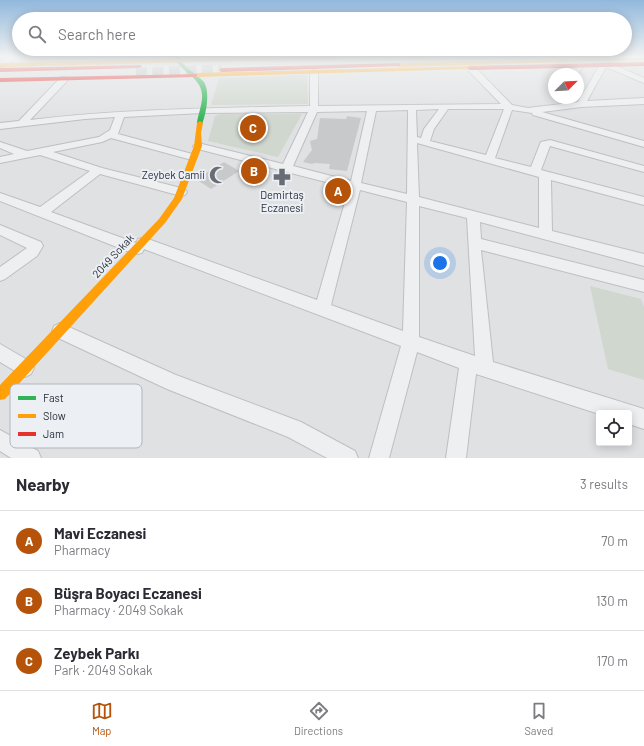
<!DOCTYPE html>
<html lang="en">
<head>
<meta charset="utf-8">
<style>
	body { margin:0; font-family:Barlow,sans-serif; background:#f2f2f3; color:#2b2b33 }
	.controls { position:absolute; right:12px; bottom:12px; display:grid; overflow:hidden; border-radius:4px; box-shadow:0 2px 10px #0003 }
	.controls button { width:36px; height:36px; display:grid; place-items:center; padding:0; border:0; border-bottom:1px solid #e1e1e2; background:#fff; color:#2b2b33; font:20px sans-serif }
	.compass { position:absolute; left:548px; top:68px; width:36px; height:36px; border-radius:50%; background:#fff; box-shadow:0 2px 10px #0003; rotate:66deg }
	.you { position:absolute; left:440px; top:263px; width:14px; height:14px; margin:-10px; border:3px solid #fff; border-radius:50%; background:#1a73e8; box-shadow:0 0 0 6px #1a73e833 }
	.badge { display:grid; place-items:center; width:26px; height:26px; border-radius:50%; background:#b45309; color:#fff; font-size:13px; font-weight:700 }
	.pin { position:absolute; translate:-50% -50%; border:2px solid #fff; box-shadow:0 1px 4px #0006 }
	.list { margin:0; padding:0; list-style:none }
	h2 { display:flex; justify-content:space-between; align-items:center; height:52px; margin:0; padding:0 16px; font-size:17px }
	h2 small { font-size:13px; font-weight:400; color:#7c7c81 }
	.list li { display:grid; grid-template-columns:26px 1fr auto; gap:12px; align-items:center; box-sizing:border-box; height:60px; padding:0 16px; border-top:1px solid #e1e1e2 }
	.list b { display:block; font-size:15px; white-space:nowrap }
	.list p { margin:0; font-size:13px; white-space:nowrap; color:#7c7c81 }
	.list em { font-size:13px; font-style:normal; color:#7c7c81 }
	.icon { flex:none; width:22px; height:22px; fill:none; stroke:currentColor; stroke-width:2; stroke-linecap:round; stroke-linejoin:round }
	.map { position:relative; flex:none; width:644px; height:458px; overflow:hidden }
	.search { position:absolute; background:#fff; box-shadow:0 2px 10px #0003; left:12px; right:12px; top:12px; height:44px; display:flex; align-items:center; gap:10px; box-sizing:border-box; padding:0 14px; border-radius:22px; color:#7c7c81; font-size:15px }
	.sheet { height:232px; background:#fff }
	nav { display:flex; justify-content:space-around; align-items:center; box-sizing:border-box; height:56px; border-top:1px solid #e1e1e2; background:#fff; font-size:11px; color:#7c7c81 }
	nav a { display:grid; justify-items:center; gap:2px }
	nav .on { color:#b45309 }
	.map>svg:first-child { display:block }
	.green { fill:#d0d7cf }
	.building { fill:#c7c9cb }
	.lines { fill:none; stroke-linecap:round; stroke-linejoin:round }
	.secondary-tunnel { stroke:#babdc1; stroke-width:11; stroke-dasharray:11 5.5; stroke-linecap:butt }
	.street-casing { stroke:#bdbfc1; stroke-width:2 }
	.street { fill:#eeeff0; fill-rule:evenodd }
	.fast { fill:#30b455; fill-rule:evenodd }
	.slow { fill:#ff9f0a; fill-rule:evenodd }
	.jam { fill:#e5322d; fill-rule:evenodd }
	.labels { text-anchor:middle; stroke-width:4; stroke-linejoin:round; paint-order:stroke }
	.poi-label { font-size:11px; fill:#282f3a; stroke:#eceff3; text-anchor:end }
	.street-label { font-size:11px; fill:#282f3a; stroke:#eceff3 }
	.key { fill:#eceff3; stroke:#b1b5bc; stroke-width:1 }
	.key-label { font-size:11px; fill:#282f3a }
</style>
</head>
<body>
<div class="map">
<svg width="644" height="458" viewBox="0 0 644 458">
	<rect width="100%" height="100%" fill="#dfe1e3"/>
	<g class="green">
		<polygon points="307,75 308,104 211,105 219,78"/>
		<polygon points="220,114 302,114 278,157 208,141 215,116"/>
		<polygon points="590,286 641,299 644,307 644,380 608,369"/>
	</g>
	<g class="building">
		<polygon points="347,116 361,118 347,171 329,169 330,164 315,163 312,164 303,162 312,150 310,141 317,139 320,118 346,119"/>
		<polygon points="224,162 239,171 211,189 196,179"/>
	</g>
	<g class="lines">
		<polyline class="secondary-tunnel" points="136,73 222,70"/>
		<g class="street-casing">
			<g id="street">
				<polygon points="7,57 15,57 5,67 0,67 0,63"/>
				<polygon points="577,63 580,63 584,65 578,74 570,74"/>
				<path d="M601,63H610L644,78V83L606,67L587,101L644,98V104L581,107L542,112L644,141V147L533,115L532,113L512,110L495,158L531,167L540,144L541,142L550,140L644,166V172L550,146L541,170L644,197V205L551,180L552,231L644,254V266L480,222L481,239L644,280V292L481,250L493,362L644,409V429L629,424V413L599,414L476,374L466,458H446L459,368L417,352L389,458H369L401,346L144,249L142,253L137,254L132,253L0,201V193L40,207L90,171L40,155L0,163V157L14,154L0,148V142L27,151L99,137L110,130L115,117L85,119L0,129V123L19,121L61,77H67V81L30,120C123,109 216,108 310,106V72L314,70L318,72V106L501,104L468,70V66H474L512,105L528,108L578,102ZM439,109L424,129L421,138L417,137L416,110ZM448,109H504L486,155L430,141L434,129ZM408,110L407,194L361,183L376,111ZM367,111L351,181L293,166L317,112ZM308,112L283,164L198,143L193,146L194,148L349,188L317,300L148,239L143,238L138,239L136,243L51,212L100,174L181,196L185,195L187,192L185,189L102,168L53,152L102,142L111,138L192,160L197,157L196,155L118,134L124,117L202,113ZM417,143L539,177V228L419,197ZM360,190L407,202L403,331L331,305ZM419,206L467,218L475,356L419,337Z"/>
				<polygon points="0,225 41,242 43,246 37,256 5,279 0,281 0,267 27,248 0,235"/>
				<polygon points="60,323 176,375 301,422 355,451 358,458 327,458 288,437 167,389 54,336 52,331 54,326"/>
				<polygon points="0,344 31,362 34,368 31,374 25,377 0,362"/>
				<polygon points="0,430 38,451 41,458 11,458 0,451"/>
			</g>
		</g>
		<use href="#street" class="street"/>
		<path class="fast" d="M174,57H179C184,69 195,72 203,81C211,90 206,115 202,124L197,123C198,114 203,103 202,94C201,77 180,72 174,57Z"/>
		<g class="slow">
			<polygon points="274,57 351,57 349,58 0,67 0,63"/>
			<polygon points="644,58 644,60 398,67 395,65 398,63"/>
			<polygon points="470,66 472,67 472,69 195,77 192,75 195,73"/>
			<polygon points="200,121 203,123 201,133 202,146 182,199 165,223 5,399 0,400 0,385 159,219 174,198 194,146 197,123"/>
		</g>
		<g class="jam">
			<polygon points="644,62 644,66 470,70 467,68 470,66"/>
			<polygon points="398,63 400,64 400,66 222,72 219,70 222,68"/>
			<polygon points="141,65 142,66 139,68 0,72 0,68"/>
			<polygon points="197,74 197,76 195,77 0,82 0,78"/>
		</g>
	</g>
	<linearGradient id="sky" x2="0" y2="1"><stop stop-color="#91b8dc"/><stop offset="0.47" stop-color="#f1f2f2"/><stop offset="1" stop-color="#f1f2f2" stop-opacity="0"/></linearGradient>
	<rect width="644" height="121" fill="url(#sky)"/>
	<defs>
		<g id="mosque-bare" transform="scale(1.38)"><path d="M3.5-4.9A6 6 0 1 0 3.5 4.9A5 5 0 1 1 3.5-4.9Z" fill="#686d75" stroke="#eceff3" stroke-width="2.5" paint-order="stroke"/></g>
		<g id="pharmacy-bare" transform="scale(1.38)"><path d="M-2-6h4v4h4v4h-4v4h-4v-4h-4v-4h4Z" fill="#686d75" stroke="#eceff3" stroke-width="2.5" paint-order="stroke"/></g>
	</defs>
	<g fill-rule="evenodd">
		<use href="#mosque-bare" x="218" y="175"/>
		<use href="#pharmacy-bare" x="282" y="177"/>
	</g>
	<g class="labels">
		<g class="poi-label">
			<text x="205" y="179">Zeybek Camii</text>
			<text x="282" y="199" text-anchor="middle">Demirtaş<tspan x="282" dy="13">Eczanesi</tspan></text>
		</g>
		<g class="street-label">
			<text transform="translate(113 256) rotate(-47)" y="4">2049 Sokak</text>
		</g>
	</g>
	<rect x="10" y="384" width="132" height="64" rx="6" class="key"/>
	<rect x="18" y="396" width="18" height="4" fill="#30b455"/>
	<rect x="18" y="414" width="18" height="4" fill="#ff9f0a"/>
	<rect x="18" y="432" width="18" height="4" fill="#e5322d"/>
	<g class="key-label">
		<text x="43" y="402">Fast</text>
		<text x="43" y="420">Slow</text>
		<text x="43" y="438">Jam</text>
	</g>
</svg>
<div class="controls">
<button><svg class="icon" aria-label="locate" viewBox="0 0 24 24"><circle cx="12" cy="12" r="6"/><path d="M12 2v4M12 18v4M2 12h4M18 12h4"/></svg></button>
</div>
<svg class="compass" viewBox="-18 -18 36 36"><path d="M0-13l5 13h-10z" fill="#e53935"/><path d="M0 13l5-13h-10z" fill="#7c7c81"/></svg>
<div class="you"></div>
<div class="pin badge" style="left:338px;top:191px">A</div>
<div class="pin badge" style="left:254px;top:171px">B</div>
<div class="pin badge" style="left:253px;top:128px">C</div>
<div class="search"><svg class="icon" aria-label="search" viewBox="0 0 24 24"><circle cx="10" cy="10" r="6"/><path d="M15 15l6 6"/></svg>Search here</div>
</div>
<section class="sheet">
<h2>Nearby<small>3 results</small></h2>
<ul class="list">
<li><span class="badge">A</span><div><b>Mavi Eczanesi</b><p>Pharmacy</p></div><em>70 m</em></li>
<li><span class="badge">B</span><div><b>Büşra Boyacı Eczanesi</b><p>Pharmacy · 2049 Sokak</p></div><em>130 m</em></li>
<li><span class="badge">C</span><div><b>Zeybek Parkı</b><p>Park · 2049 Sokak</p></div><em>170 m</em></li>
</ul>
</section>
<nav>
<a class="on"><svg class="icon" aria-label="map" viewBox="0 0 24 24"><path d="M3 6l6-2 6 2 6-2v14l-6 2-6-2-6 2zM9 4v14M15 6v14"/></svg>Map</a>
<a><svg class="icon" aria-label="directions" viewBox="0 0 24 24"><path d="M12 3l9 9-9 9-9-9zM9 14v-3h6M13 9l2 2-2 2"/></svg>Directions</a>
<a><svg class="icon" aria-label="saved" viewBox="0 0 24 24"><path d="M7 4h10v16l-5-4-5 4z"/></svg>Saved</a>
</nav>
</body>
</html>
